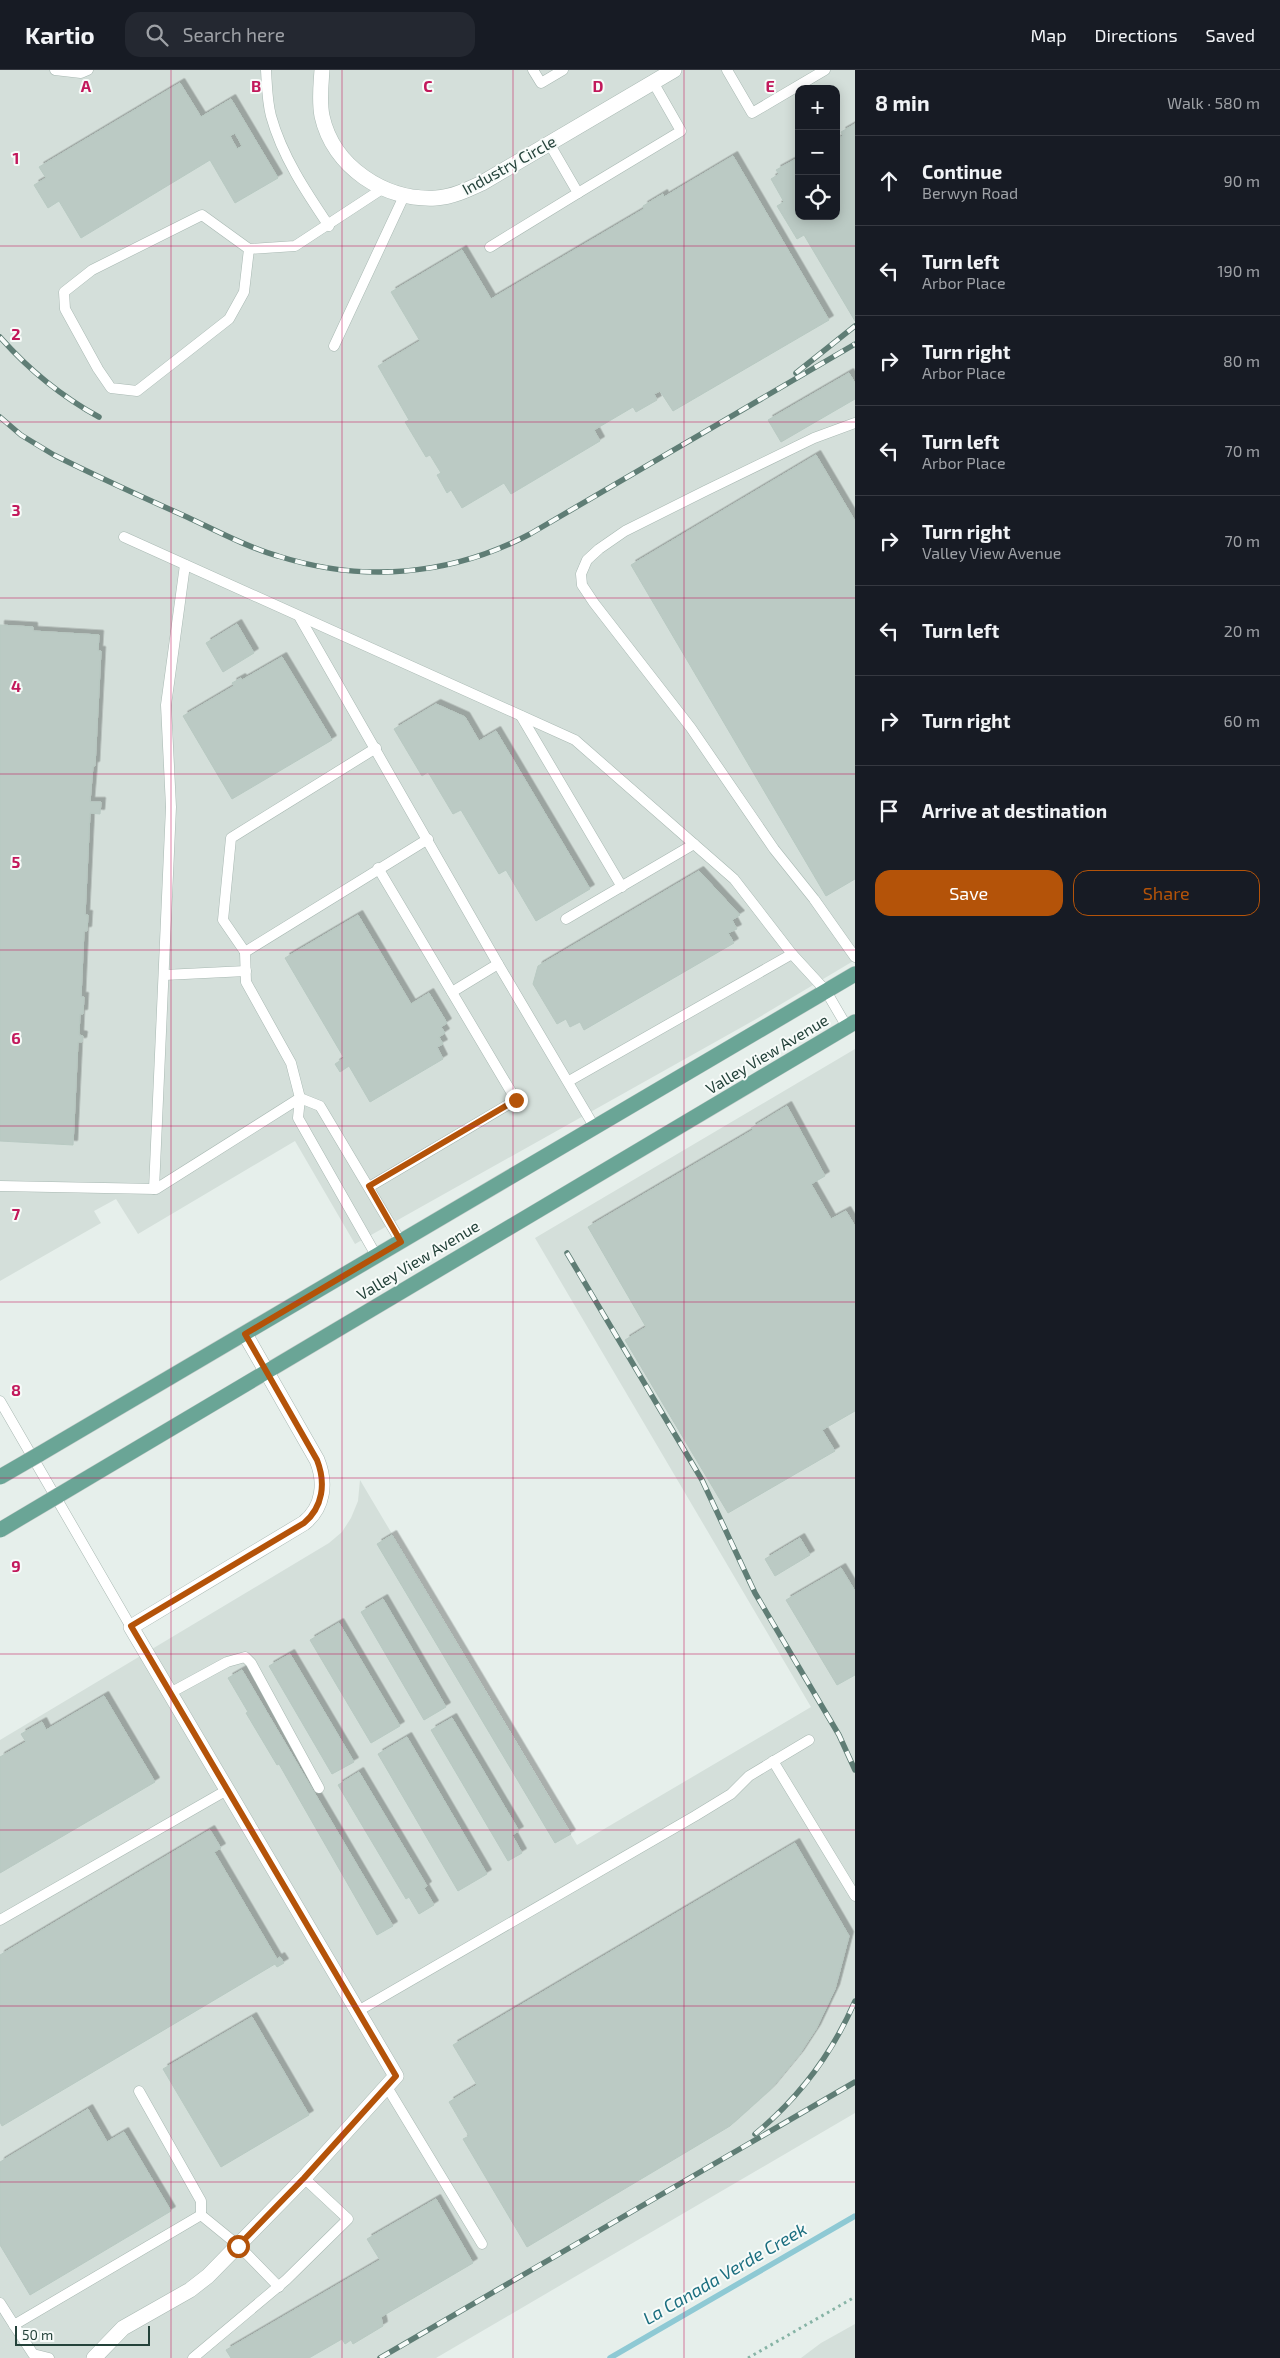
<!DOCTYPE html>
<html lang="en">
<head>
<meta charset="utf-8">
<style>
	body { margin:0; font-family:"Exo 2",sans-serif; background:#242831; color:#f1f3f6 }
	.controls { position:absolute; right:15px; top:15px; display:grid; overflow:hidden; border-radius:10px; box-shadow:0 2px 12px #0003 }
	.controls button { width:45px; height:45px; display:grid; place-items:center; padding:0; border:0; border-bottom:1px solid #363941; background:#171b24; color:#f1f3f6; font:25px sans-serif }
	.scale { position:absolute; left:15px; bottom:12px; width:135px; box-sizing:border-box; padding-left:5px; border:2px solid #24423a; border-top:0; font-size:14px; line-height:18px; white-space:nowrap; color:#24423a; -webkit-text-stroke:4px #f7fbf9; paint-order:stroke }
	.stop { position:absolute; width:15px; height:15px; margin:-11px; border:4px solid #b45309; border-radius:50%; background:#fff }
	.stop.end { background:#b45309; border-color:#fff; box-shadow:0 1px 5px #0008 }
	.list { margin:0; padding:0; list-style:none }
	h2 { display:flex; justify-content:space-between; align-items:center; height:65px; margin:0; padding:0 20px; font-size:21px }
	h2 small { font-size:16px; font-weight:400; color:#9ea1a6 }
	.list li { display:grid; grid-template-columns:32px 1fr auto; gap:15px; align-items:center; box-sizing:border-box; height:90px; padding:0 20px; border-top:1px solid #363941 }
	.list b { display:block; font-size:19px; white-space:nowrap }
	.list p { margin:0; font-size:16px; white-space:nowrap; color:#9ea1a6 }
	.list em { font-size:16px; font-style:normal; color:#9ea1a6 }
	.actions { display:flex; gap:10px; padding:15px 20px }
	.actions a { flex:1; padding:11px 0; border:1px solid #b45309; border-radius:15px; text-align:center; font-size:18px; color:#b45309 }
	.actions .main { background:#b45309; color:#fff }
	.icon { flex:none; width:28px; height:28px; fill:none; stroke:currentColor; stroke-width:2; stroke-linecap:round; stroke-linejoin:round }
	.map { position:relative; flex:none; width:855px; height:2288px; overflow:hidden }
	header { display:flex; align-items:center; gap:30px; box-sizing:border-box; height:70px; padding:0 25px; background:#171b24; border-bottom:1px solid #363941 }
	header strong { font-size:24px }
	nav { display:flex; gap:28px; margin-inline-start:auto; font-size:18px }
	.search { width:350px; height:45px; background:#242831; display:flex; align-items:center; gap:12px; box-sizing:border-box; padding:0 18px; border-radius:15px; color:#9ea1a6; font-size:19px }
	main { display:flex }
	aside { flex:1; background:#171b24 }
	.map>svg:first-child { display:block }
	.built { fill:#d4dfda; fill-rule:evenodd }
	.lines { fill:none; stroke-linecap:round; stroke-linejoin:round }
	.stream { stroke:#8ec9d4; stroke-width:5.5 }
	.building { fill:#bbcac4; stroke:#b8c9c2; fill-rule:evenodd; filter:url(#shadow) }
	.service-casing { stroke:#a8b8b2; stroke-width:11 }
	.minor-casing { stroke:#a8b8b2; stroke-width:16 }
	.primary-casing { stroke:#c2cac8; stroke-width:16 }
	.path { stroke:#86b3a5; stroke-width:3; stroke-dasharray:2.5 4; stroke-linecap:butt }
	.service { stroke:#fff; stroke-width:10 }
	.minor { stroke:#fff; stroke-width:15 }
	.primary { stroke:#6aa596; stroke-width:15 }
	.rail-casing { stroke:#5f7d75; stroke-width:5.5 }
	.rail { stroke:#f7fbf9; stroke-width:4; stroke-dasharray:11; stroke-linecap:butt }
	.primary-bridge-casing { stroke:#c2cac8; stroke-width:16; stroke-linecap:butt }
	.primary-bridge { stroke:#6aa596; stroke-width:15 }
	.route { stroke:#b45309; stroke-width:6 }
	.grid { fill:none; stroke:#c2185b; stroke-width:1; stroke-opacity:0.55 }
	.labels { text-anchor:middle; stroke-width:4; stroke-linejoin:round; paint-order:stroke }
	.street-label { font-size:16px; fill:#24423a; stroke:#f7fbf9 }
	.water-label { font-size:18px; font-style:italic; fill:#1c6f80; stroke:#f7fbf9 }
	.grid-label { font-size:16px; text-anchor:middle; font-weight:bold; fill:#c2185b; stroke:#f7fbf9; stroke-width:4; stroke-linejoin:round; paint-order:stroke }
</style>
</head>
<body>
<header>
<strong>Kartio</strong>
<div class="search"><svg class="icon" aria-label="search" viewBox="0 0 24 24"><circle cx="10" cy="10" r="6"/><path d="M15 15l6 6"/></svg>Search here</div>
<nav><a>Map</a><a>Directions</a><a>Saved</a></nav>
</header>
<main>
<div class="map">
<svg width="855" height="2288" viewBox="0 0 855 2288">
	<defs>
		<filter id="shadow"><feDropShadow dx="4.5" dy="-4.5" stdDeviation="0" flood-color="#0004"/></filter>
	</defs>
	<rect width="100%" height="100%" fill="#e6efeb"/>
	<g class="built">
		<path d="M0,0H855V890L758,948L355,1174L295,1071L138,1164L116,1129L94,1141L101,1153L0,1211ZM799,19H836V146H799Z"/>
		<polygon points="855,979 855,2043 436,2288 0,2288 0,1670 329,1473 342,1462 351,1448 358,1431 360,1410 577,1775 811,1637 535,1168"/>
		<polygon points="855,2254 855,2288 801,2288 821,2273"/>
	</g>
	<g class="lines">
		<polyline class="stream" points="610,2288 855,2146"/>
	</g>
	<g class="building">
		<path d="M180,13L201,47L231,29L278,108L235,133L210,90L81,168L59,131L48,138L34,115L46,108L39,97ZM235,63L242,76L237,79L230,66Z"/>
		<polygon points="855,54 855,251 804,165 797,169 777,136 784,132 771,109 779,104 776,100 796,89 799,92 799,146 836,146 836,70 843,66 841,62"/>
		<polygon points="733,86 829,250 673,341 660,321 654,324 657,330 636,342 633,337 594,360 600,371 511,424 504,413 462,438 451,420 447,423 437,405 441,403 430,385 426,387 405,352 409,350 378,296 420,271 391,222 462,180 491,229 644,139 643,136 663,124 664,127"/>
		<polygon points="849,303 855,313 855,329 781,372 768,350"/>
		<polygon points="816,385 855,451 855,809 826,826 631,495"/>
		<polygon points="237,554 254,583 223,602 206,573"/>
		<polygon points="0,555 33,557 33,561 99,565 98,581 101,581 95,696 93,696 90,732 101,732 100,744 90,743 85,845 88,845 87,861 84,861 81,927 84,927 83,944 80,944 79,965 83,966 82,972 78,972 73,1075 0,1071"/>
		<polygon points="282,587 332,670 232,729 183,646 234,616 232,613 241,608 242,610"/>
		<polygon points="436,634 465,647 479,671 496,661 590,819 536,851 506,800 499,804 461,740 453,744 428,702 422,706 394,659"/>
		<polygon points="699,801 740,845 732,850 737,859 728,863 734,873 584,960 580,952 570,957 566,949 557,954 533,914 538,896"/>
		<polygon points="358,845 411,934 429,923 447,953 441,957 445,963 439,967 443,974 437,977 443,989 370,1032 349,996 340,1002 335,994 344,988 285,888"/>
		<polygon points="787,1036 825,1106 811,1114 831,1149 846,1141 855,1156 855,1341 822,1360 835,1381 728,1443 625,1270 646,1257 588,1157 753,1060 751,1058"/>
		<polygon points="392,1465 571,1764 555,1773 377,1474"/>
		<polygon points="800,1468 810,1485 775,1506 765,1489"/>
		<polygon points="841,1498 855,1521 855,1605 837,1615 786,1530"/>
		<polygon points="383,1529 446,1637 424,1650 361,1542"/>
		<polygon points="339,1553 400,1656 371,1673 310,1570"/>
		<polygon points="290,1584 354,1692 332,1704 269,1596"/>
		<polygon points="242,1600 393,1856 377,1865 279,1694 277,1695 246,1643 248,1642 228,1608"/>
		<polygon points="104,1626 155,1712 0,1803 0,1687 26,1672 21,1664 42,1652 46,1660"/>
		<polygon points="452,1648 519,1761 512,1765 522,1783 508,1791 431,1660"/>
		<polygon points="407,1667 487,1804 458,1821 378,1684"/>
		<polygon points="359,1702 427,1816 424,1818 434,1835 419,1844 409,1827 406,1829 338,1715"/>
		<polygon points="210,1760 221,1778 214,1782 277,1889 280,1887 284,1893 277,1897 275,1894 2,2056 0,2052 0,1885"/>
		<polygon points="795,1773 849,1866 835,1919 816,1959 799,1985 770,2020 730,2056 527,2177 463,2069 469,2066 449,2032 477,2015 453,1975"/>
		<polygon points="252,1947 309,2045 221,2097 163,1999"/>
		<polygon points="88,2039 107,2072 124,2062 171,2141 30,2225 0,2175 0,2092"/>
		<polygon points="436,2129 473,2193 381,2247 383,2256 353,2274 351,2270 345,2274 342,2269 309,2288 231,2288 226,2280 380,2190 367,2169"/>
	</g>
	<g class="lines">
		<g class="service-casing">
			<g id="service">
				<polyline points="55,0 81,3 88,0"/>
				<path d="M266,0C267,16 267,31 271,46C282,86 306,122 329,156"/>
				<polyline points="533,0 541,13 563,0"/>
				<polyline points="727,0 752,43 825,0"/>
				<polyline points="578,123 681,61 653,12"/>
				<polyline points="490,177 578,123 549,73"/>
				<polyline points="249,179 244,222 229,249 137,321 111,318 98,299 65,239 64,222 92,200 202,145 249,179 295,176 382,119"/>
				<polyline points="334,276 404,126"/>
				<polyline points="855,353 814,368 705,421 625,461 599,479 587,490 581,504 582,515 594,533 691,658 774,779 814,829 855,887"/>
				<polyline points="124,467 575,670 734,809 792,884 826,921 847,957"/>
				<polyline points="300,548 498,894 595,1058"/>
				<polyline points="521,646 622,817"/>
				<polyline points="566,849 694,774"/>
				<polyline points="245,882 223,850 231,768 376,678"/>
				<polyline points="164,905 246,901"/>
				<polyline points="452,922 498,894"/>
				<polyline points="569,1011 792,884"/>
				<polyline points="300,1028 320,1036 401,1172"/>
				<polyline points="0,1116 156,1119 300,1028"/>
				<polyline points="369,1117 516,1030 378,798"/>
				<polyline points="154,1119 171,737 166,635 185,495"/>
				<polyline points="377,1187 298,1048 300,1028 291,993 246,912 245,882 428,769"/>
				<polyline points="0,1331 131,1557"/>
				<polyline points="170,1623 227,1592 245,1587 251,1593 319,1718"/>
				<polyline points="773,1691 855,1826"/>
				<polyline points="0,1850 227,1720"/>
				<polyline points="358,1941 695,1746 731,1724 749,1706 809,1670"/>
				<polyline points="387,2017 482,2174"/>
				<polyline points="139,2021 201,2131 201,2145"/>
				<polyline points="0,2233 14,2255 201,2145 239,2176 279,2217"/>
				<polyline points="14,2255 33,2284 49,2288"/>
				<polyline points="193,2288 286,2210 348,2149 304,2108"/>
			</g>
		</g>
		<g class="minor-casing">
			<g id="minor">
				<path d="M322,0C321,15 319,31 322,46C333,97 385,131 436,128C452,127 467,120 482,113L674,0"/>
				<path d="M94,2288L123,2258L190,2220L208,2206L304,2108L396,2006L131,1557L304,1453C324,1437 326,1412 317,1390L245,1264"/>
			</g>
		</g>
		<g class="primary-casing">
			<g id="primary">
				<polyline points="38,1385 855,904"/>
				<polyline points="59,1425 855,952"/>
			</g>
		</g>
		<polyline class="path" points="748,2288 855,2227"/>
		<use href="#service" class="service"/>
		<use href="#minor" class="minor"/>
		<use href="#primary" class="primary"/>
		<g class="rail-casing">
			<g id="rail">
				<path d="M0,267C29,300 61,326 99,347"/>
				<polyline points="796,303 855,256"/>
				<path d="M0,347L21,365L54,385C98,407 142,427 187,447C217,461 247,477 278,486C363,513 451,506 530,464L855,274"/>
				<polyline points="567,1183 702,1410 755,1523 839,1665 855,1700"/>
				<path d="M755,2064C800,2027 832,1984 855,1931"/>
				<polyline points="380,2288 855,2012"/>
			</g>
		</g>
		<use href="#rail" class="rail"/>
		<g class="primary-bridge-casing">
			<g id="primary-bridge">
				<polyline points="0,1407 38,1385"/>
				<polyline points="0,1460 59,1425"/>
			</g>
		</g>
		<use href="#primary-bridge" class="primary-bridge"/>
	</g>
	<g class="lines">
		<path class="route" d="M238,2176L304,2108L396,2006L131,1556L304,1453C323,1437 326,1413 317,1390L245,1264L401,1172L369,1116L516,1030"/>
	</g>
	<path class="grid" d="M171,0V2288M342,0V2288M513,0V2288M684,0V2288M0,176H855M0,352H855M0,528H855M0,704H855M0,880H855M0,1056H855M0,1232H855M0,1408H855M0,1584H855M0,1760H855M0,1936H855M0,2112H855"/>
	<g class="labels">
		<g class="street-label">
			<text transform="translate(509 95) rotate(-29)" y="6">Industry Circle</text>
			<text transform="translate(767 984) rotate(-31)" y="6">Valley View Avenue</text>
			<text transform="translate(418 1190) rotate(-31)" y="6">Valley View Avenue</text>
		</g>
		<g class="water-label">
			<text transform="translate(725 2204) rotate(-30)" y="6">La Canada Verde Creek</text>
		</g>
	</g>
	<g class="grid-label">
		<text x="86" y="22">A</text>
		<text x="256" y="22">B</text>
		<text x="428" y="22">C</text>
		<text x="598" y="22">D</text>
		<text x="770" y="22">E</text>
		<text x="16" y="94">1</text>
		<text x="16" y="270">2</text>
		<text x="16" y="446">3</text>
		<text x="16" y="622">4</text>
		<text x="16" y="798">5</text>
		<text x="16" y="974">6</text>
		<text x="16" y="1150">7</text>
		<text x="16" y="1326">8</text>
		<text x="16" y="1502">9</text>
	</g>
</svg>
<div class="controls">
<button>+</button>
<button>−</button>
<button><svg class="icon" aria-label="locate" viewBox="0 0 24 24"><circle cx="12" cy="12" r="6"/><path d="M12 2v4M12 18v4M2 12h4M18 12h4"/></svg></button>
</div>
<div class="scale">50 m</div>
<div class="stop" style="left:238px;top:2176px"></div>
<div class="stop end" style="left:516px;top:1030px"></div>
</div>
<aside>
<h2>8 min<small>Walk · 580 m</small></h2>
<ul class="list">
<li><svg class="icon" aria-label="ahead" viewBox="0 0 24 24"><path d="M12 20V5M6 11l6-6 6 6"/></svg><div><b>Continue</b><p>Berwyn Road</p></div><em>90 m</em></li>
<li><svg class="icon" aria-label="left" viewBox="0 0 24 24"><path d="M17 20v-9H6M10 6l-5 5 5 5"/></svg><div><b>Turn left</b><p>Arbor Place</p></div><em>190 m</em></li>
<li><svg class="icon" aria-label="right" viewBox="0 0 24 24"><path d="M7 20v-9h11M14 6l5 5-5 5"/></svg><div><b>Turn right</b><p>Arbor Place</p></div><em>80 m</em></li>
<li><svg class="icon" aria-label="left" viewBox="0 0 24 24"><path d="M17 20v-9H6M10 6l-5 5 5 5"/></svg><div><b>Turn left</b><p>Arbor Place</p></div><em>70 m</em></li>
<li><svg class="icon" aria-label="right" viewBox="0 0 24 24"><path d="M7 20v-9h11M14 6l5 5-5 5"/></svg><div><b>Turn right</b><p>Valley View Avenue</p></div><em>70 m</em></li>
<li><svg class="icon" aria-label="left" viewBox="0 0 24 24"><path d="M17 20v-9H6M10 6l-5 5 5 5"/></svg><div><b>Turn left</b></div><em>20 m</em></li>
<li><svg class="icon" aria-label="right" viewBox="0 0 24 24"><path d="M7 20v-9h11M14 6l5 5-5 5"/></svg><div><b>Turn right</b></div><em>60 m</em></li>
<li><svg class="icon" aria-label="arrive" viewBox="0 0 24 24"><path d="M6 21V4h12l-3 4 3 4H6"/></svg><div><b>Arrive at destination</b></div></li>
</ul>
<div class="actions"><a class="main">Save</a><a>Share</a></div>
</aside>
</main>
</body>
</html>
